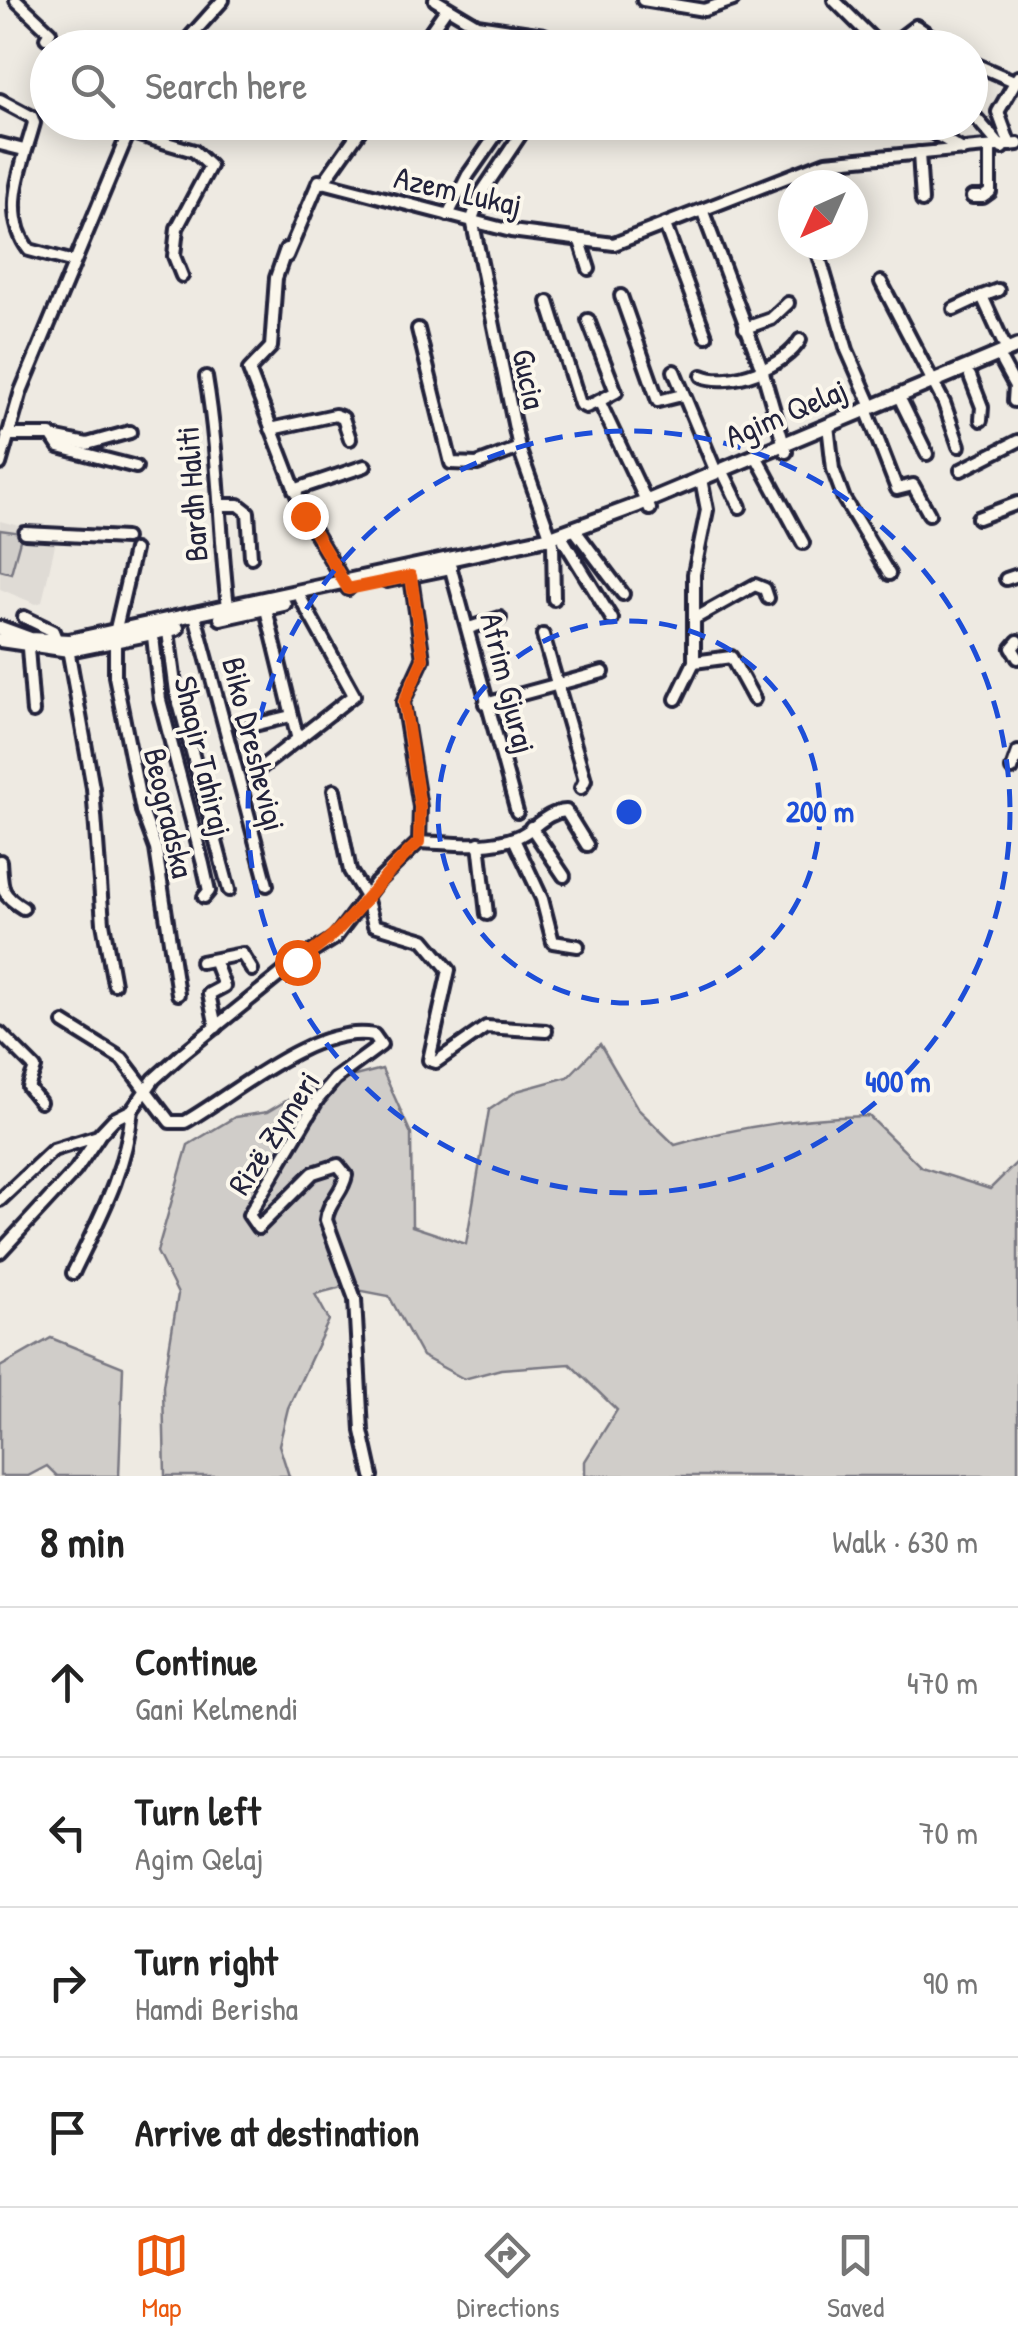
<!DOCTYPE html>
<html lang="en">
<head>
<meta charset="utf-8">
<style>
	body { margin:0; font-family:"Patrick Hand",sans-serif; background:#f2f2f2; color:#222 }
	.compass { position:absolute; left:778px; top:170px; width:90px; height:90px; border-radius:50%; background:#fff; box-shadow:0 5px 25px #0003; rotate:225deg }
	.stop { position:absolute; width:30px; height:30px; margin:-22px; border:8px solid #ea580c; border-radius:50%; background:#fff }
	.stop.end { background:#ea580c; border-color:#fff; box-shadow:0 2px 10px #0008 }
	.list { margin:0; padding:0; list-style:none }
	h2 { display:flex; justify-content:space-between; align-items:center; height:130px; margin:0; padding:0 40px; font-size:42px }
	h2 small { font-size:32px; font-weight:400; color:#767676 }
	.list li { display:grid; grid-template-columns:65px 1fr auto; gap:30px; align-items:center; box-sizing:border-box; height:150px; padding:0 40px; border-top:2px solid #e0e0e0 }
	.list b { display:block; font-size:38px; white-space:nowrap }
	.list p { margin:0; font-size:32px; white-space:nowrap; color:#767676 }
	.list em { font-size:32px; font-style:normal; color:#767676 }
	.icon { flex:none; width:55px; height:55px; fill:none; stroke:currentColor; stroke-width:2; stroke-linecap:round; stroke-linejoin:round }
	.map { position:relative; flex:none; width:1018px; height:1476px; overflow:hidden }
	.search { position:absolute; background:#fff; box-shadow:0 5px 25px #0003; left:30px; right:30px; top:30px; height:110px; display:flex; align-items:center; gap:25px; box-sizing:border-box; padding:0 35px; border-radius:55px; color:#767676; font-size:38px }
	.sheet { height:730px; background:#fff }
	nav { display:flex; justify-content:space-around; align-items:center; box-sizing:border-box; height:140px; border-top:2px solid #e0e0e0; background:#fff; font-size:28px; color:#767676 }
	nav a { display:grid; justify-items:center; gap:5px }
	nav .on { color:#ea580c }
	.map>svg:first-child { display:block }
	.built { fill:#dfdbd5 }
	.green { fill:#d0cdc9; stroke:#797882; stroke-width:2.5 }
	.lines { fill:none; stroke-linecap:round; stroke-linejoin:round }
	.minor-casing { stroke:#22223b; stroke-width:18 }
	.major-casing { stroke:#22223b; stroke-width:20 }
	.minor { stroke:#fbf7ec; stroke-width:10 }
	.major { stroke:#fbf7ec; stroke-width:12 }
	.route { stroke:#ea580c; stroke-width:12 }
	.ring { fill:none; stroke:#1d4ed8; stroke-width:5; stroke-dasharray:18 12 }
	.labels { text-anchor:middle; stroke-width:8; stroke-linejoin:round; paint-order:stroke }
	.street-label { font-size:32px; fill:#22223b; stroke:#fbf7ec }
	.centre { fill:#1d4ed8; stroke:#fbf7ec; stroke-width:5 }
	.ring-label { font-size:30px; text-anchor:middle; font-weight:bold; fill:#1d4ed8; stroke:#fbf7ec; stroke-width:8; stroke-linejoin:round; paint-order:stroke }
</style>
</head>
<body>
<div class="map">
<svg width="1018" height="1476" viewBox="0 0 1018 1476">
	<rect width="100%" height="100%" fill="#eeeae2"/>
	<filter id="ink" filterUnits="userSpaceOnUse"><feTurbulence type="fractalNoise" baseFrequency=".01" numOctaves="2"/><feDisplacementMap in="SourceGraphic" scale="20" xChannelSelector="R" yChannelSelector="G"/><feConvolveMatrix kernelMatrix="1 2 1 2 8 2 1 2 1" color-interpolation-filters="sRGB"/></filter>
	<g filter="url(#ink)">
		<polygon class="built" points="0,521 57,536 42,602 36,604 0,589"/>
		<g class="green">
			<polygon points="0,530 22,533 11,573 0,570"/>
			<path d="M600,1044L638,1109L675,1145C740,1126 801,1117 869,1116L921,1167L990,1189L1018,1161V1476H585V1461L617,1410L570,1364L501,1369L464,1379L422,1356L389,1296L342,1287L315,1294L329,1320L288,1408L279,1445L289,1476H165L163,1386L178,1294L157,1252L188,1145L235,1117L267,1112L308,1088L382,1069L411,1134L412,1226L466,1244L489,1110L517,1091L568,1077Z"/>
			<polygon points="51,1338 123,1367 119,1476 57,1476 47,1466 28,1476 0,1476 0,1367"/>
		</g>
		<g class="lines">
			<g class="minor-casing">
				<g id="minor">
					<polyline points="16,0 50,32 46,38"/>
					<polyline points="435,0 477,25 544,35"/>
					<polyline points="643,0 704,10 733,0"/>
					<polyline points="834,0 880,46 891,45 916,26 948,48"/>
					<polyline points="180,48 223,0"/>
					<polyline points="419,48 447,8"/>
					<polyline points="970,62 1014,81"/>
					<path d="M0,100L32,117L34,123C23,164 0,212 29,250L74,262"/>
					<polyline points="970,111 1002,148"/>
					<polyline points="273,122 275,124"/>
					<polyline points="529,122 482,192 472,219 519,448 553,544 554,599"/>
					<polyline points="914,122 963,150"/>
					<polyline points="129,132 194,151 210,166 177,228 174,256 182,276"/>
					<polyline points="0,144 24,150"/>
					<polyline points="1010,145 998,112 1018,77"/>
					<polyline points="919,153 922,201"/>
					<polyline points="323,183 366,122"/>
					<polyline points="972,197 983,197 990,192 990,148"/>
					<polyline points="703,212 762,369 786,452"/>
					<polyline points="448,215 468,175 505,122"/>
					<polyline points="665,225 706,336"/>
					<polyline points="580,241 589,269"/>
					<polyline points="816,245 847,350 872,407"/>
					<polyline points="286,249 276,278 271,347 249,370 305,516 348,589"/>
					<polyline points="287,256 319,181 511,231 614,244 826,162 1018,144"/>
					<polyline points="881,282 944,403 959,446"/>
					<polyline points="998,290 982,296 1007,351"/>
					<polyline points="621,296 658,401 682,395"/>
					<polyline points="548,302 580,404 586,407 599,401 650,509"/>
					<polyline points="954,309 982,296"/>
					<polyline points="588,320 616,392 599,401"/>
					<polyline points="745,328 771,319 788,303"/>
					<polyline points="418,329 451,463 477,464 519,448"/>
					<polyline points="1002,362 1015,386 1014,401"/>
					<polyline points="674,371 716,472"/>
					<path d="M702,376C730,388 786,366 800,340"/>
					<polyline points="970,376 982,407 981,420"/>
					<path d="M206,377C219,454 219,530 228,607"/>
					<polyline points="902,403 927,454"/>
					<polyline points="866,409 897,489 913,485 929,514"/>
					<polyline points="828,425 833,469 844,499 889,574"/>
					<polyline points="271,429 335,415 343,418 350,439"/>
					<polyline points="7,435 51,435 59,447 136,467"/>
					<polyline points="57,438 87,444 130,432"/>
					<polyline points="756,456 803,543"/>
					<polyline points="0,464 21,391 133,122"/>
					<polyline points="961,470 1018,441"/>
					<polyline points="725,476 740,507"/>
					<polyline points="294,490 365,466"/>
					<polyline points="220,505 239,505 248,512 251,557"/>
					<polyline points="978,518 1018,503"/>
					<polyline points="574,529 623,594"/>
					<polyline points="25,533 125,538"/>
					<polyline points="564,541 612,619"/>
					<polyline points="134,550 115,633 115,676 142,811 156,849 178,994"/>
					<polyline points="449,562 517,812"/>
					<polyline points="1006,579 1018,575"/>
					<polyline points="265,605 298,740"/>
					<polyline points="195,615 267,885"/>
					<polyline points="24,617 53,631 57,641"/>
					<polyline points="694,619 755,585 765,589 768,598"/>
					<polyline points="167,624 176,692 229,890"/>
					<polyline points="152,627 160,700 203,864 209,891 204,897"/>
					<polyline points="469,628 500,618"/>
					<polyline points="543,635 585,780 581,788"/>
					<polyline points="1018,641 1012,648 1018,658"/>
					<polyline points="67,643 93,788 103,923 114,984"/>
					<polyline points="28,648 33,712"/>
					<polyline points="694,662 731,657 754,699"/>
					<polyline points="676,699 694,662 694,574 707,510 701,479"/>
					<polyline points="485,704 603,672"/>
					<polyline points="242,728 291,716"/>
					<polyline points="1012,769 1018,752"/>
					<polyline points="258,770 354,695 301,599"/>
					<polyline points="334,790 350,871 366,897 374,925 424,940 449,970 429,1060 436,1062 486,1027 546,1031"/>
					<polyline points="531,827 564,876"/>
					<polyline points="514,839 542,899 553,942 578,946"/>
					<path d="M419,842C450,843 486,849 517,837C535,830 545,812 566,811L587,845"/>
					<polyline points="479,843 487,914"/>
					<path d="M0,861C2,889 0,894 23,908"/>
					<polyline points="214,960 224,986 209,994 216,1027"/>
					<polyline points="201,962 242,954 252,970"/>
					<path d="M64,1023L122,1059L170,1122H185C236,1093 313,1024 374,1035L381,1045L335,1079L318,1099L249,1215L258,1228L313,1173L338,1165L346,1175C343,1193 328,1201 326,1220L355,1299L362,1431L372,1476"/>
					<polyline points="0,1033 35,1068 28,1087 40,1102"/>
					<polyline points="0,1200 53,1150 98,1136 114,1119 132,1110 154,1079 183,1053 297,961 335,938 376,883 419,842 420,807 403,702 423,659 410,571"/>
					<polyline points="0,1252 75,1171 98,1137"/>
					<path d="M73,1273C99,1219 126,1172 132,1110"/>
				</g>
			</g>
			<g class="major-casing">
				<g id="major">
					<polyline points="387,580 450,567"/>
					<polyline points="221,618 284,604"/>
					<polyline points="0,628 30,639 69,641 551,537 638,505 1018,346"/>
					<polyline points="0,640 69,650 177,628"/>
				</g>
			</g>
			<use href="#minor" class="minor"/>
			<use href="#major" class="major"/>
		</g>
	</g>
	<g class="lines" filter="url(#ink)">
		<path class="route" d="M297,962C349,931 374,882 419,842L420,807L404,702L423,659L411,576L348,589L305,516"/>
	</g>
	<g class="ring">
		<circle cx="629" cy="812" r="191"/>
		<circle cx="629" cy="812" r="381"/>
	</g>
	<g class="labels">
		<g class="street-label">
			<text transform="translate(458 191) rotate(13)" y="11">Azem Lukaj</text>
			<text transform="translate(529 379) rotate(78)" y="11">Gucia</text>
			<text transform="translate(786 413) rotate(-23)" y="11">Agim Qelaj</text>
			<text transform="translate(192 494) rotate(-94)" y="11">Bardh Haliti</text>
			<text transform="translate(508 683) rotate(76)" y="11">Afrim Gjuraj</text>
			<text transform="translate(254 744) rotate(76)" y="11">Biko Dresheviqi</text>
			<text transform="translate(203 756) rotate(77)" y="11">Shaqir Tahiraj</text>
			<text transform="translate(169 813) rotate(77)" y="11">Beogradska</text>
			<text transform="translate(274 1133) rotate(-57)" y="11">Rizë Zymeri</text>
		</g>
	</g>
	<circle cx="629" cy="812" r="15" class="centre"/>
	<g class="ring-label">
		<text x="820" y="822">200 m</text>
		<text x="898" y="1092">400 m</text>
	</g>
</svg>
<svg class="compass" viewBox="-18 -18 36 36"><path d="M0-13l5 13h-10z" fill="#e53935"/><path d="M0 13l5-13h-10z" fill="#767676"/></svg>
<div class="stop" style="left:297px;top:962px"></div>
<div class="stop end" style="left:305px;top:516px"></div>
<div class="search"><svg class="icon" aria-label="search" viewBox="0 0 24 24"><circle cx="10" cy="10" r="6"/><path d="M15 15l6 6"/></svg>Search here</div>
</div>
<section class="sheet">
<h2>8 min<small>Walk · 630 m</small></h2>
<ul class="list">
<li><svg class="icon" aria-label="ahead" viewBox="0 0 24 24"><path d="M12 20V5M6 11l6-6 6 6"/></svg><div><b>Continue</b><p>Gani Kelmendi</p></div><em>470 m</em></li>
<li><svg class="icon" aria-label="left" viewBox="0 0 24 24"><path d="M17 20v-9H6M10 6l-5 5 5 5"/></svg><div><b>Turn left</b><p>Agim Qelaj</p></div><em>70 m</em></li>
<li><svg class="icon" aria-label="right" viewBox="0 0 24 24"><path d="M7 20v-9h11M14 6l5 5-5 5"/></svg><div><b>Turn right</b><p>Hamdi Berisha</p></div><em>90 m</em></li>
<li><svg class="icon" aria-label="arrive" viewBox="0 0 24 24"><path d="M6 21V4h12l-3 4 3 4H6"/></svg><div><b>Arrive at destination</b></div></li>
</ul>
</section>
<nav>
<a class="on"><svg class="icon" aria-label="map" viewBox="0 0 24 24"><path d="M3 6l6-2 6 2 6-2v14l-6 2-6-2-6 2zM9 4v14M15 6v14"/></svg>Map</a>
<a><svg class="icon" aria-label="directions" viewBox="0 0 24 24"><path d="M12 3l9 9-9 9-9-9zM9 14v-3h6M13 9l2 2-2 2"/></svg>Directions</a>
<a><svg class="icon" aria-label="saved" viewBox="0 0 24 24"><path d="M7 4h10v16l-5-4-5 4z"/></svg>Saved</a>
</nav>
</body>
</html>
